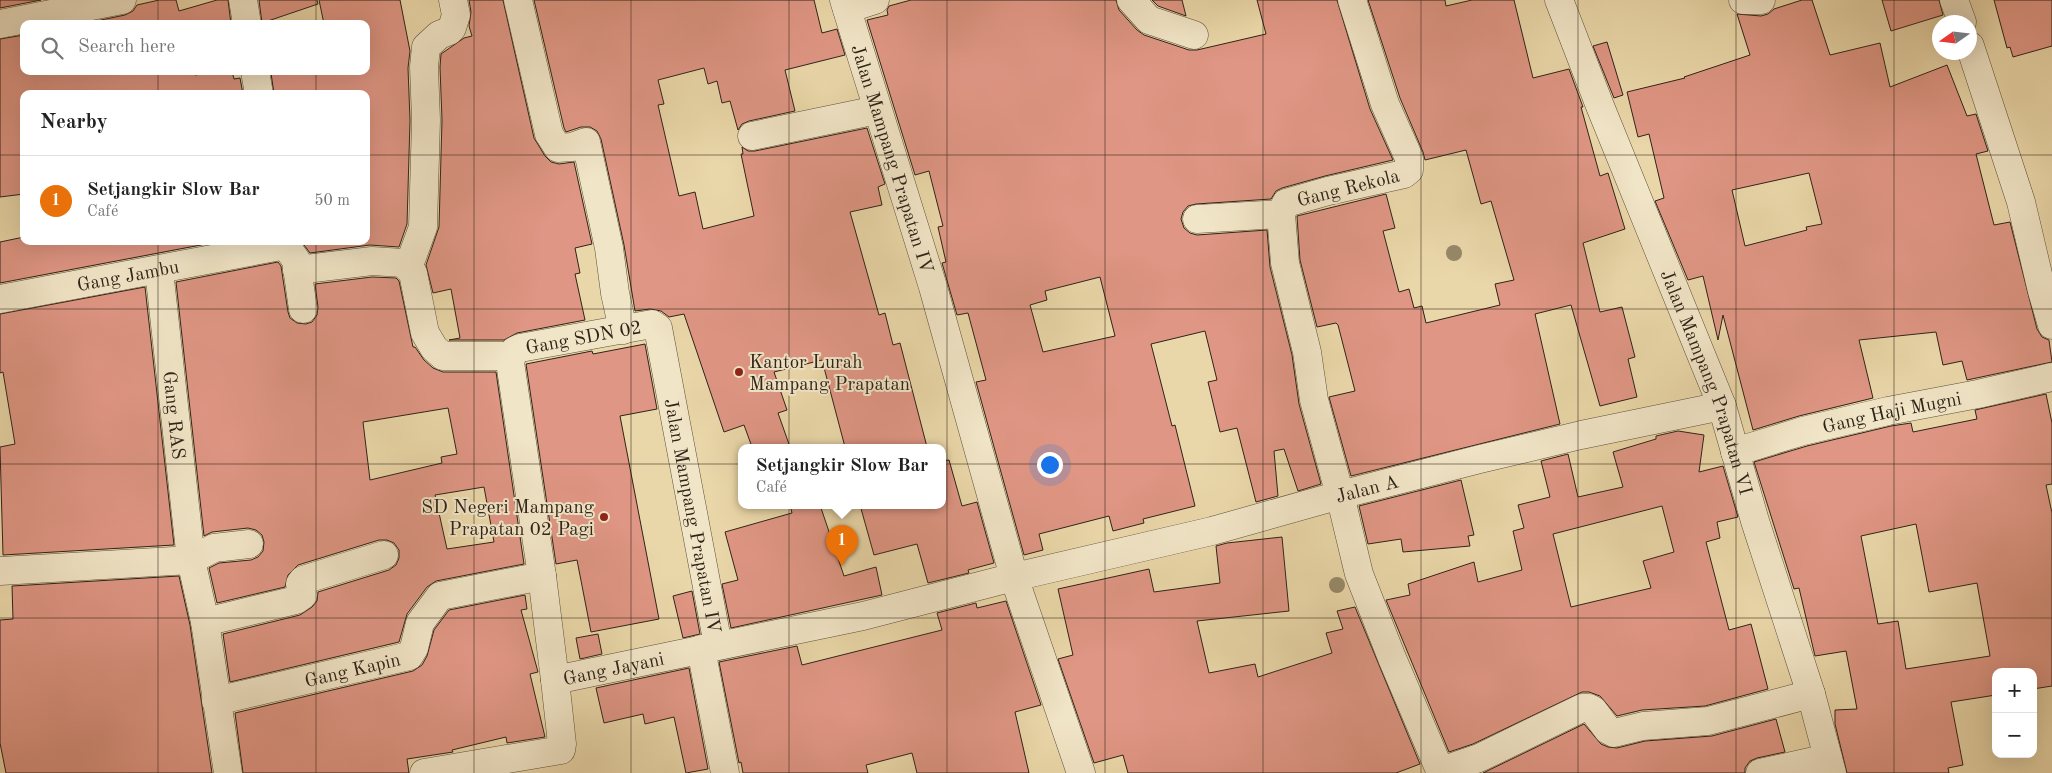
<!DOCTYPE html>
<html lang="en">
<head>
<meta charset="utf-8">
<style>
	body { margin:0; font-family:"Old Standard TT",serif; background:#f6f6f6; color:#222 }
	.controls { position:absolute; right:15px; bottom:15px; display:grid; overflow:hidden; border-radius:10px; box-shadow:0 5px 20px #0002 }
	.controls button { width:45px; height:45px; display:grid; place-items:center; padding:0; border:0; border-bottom:1px solid #e0e0e0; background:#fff; color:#222; font:25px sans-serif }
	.compass { position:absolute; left:1932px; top:15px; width:45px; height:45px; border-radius:50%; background:#fff; box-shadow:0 5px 20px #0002; rotate:256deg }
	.you { position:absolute; left:1049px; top:464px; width:18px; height:18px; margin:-12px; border:4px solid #fff; border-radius:50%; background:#1a73e8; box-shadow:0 0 0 8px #1a73e833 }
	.badge { display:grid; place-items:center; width:32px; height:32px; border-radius:50%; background:#0b8043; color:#fff; font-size:16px; font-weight:700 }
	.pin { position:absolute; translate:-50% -41px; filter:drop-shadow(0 1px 2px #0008) }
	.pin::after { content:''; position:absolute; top:26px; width:18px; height:15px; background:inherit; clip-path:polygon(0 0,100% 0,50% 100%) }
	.popup { position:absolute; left:738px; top:444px; width:208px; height:65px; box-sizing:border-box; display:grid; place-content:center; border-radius:10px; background:#fff; filter:drop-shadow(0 1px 4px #0005); font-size:16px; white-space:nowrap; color:#767676 }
	.popup b { font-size:19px; color:#222 }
	.popup::after { content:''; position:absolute; left:50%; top:100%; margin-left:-10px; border:10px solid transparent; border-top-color:#fff }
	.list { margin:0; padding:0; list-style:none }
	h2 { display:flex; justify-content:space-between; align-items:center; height:65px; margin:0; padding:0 20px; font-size:21px }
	h2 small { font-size:16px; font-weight:400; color:#767676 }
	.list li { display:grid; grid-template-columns:32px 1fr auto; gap:15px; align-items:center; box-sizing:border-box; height:90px; padding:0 20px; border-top:1px solid #e0e0e0 }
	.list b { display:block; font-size:19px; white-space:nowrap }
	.list p { margin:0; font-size:16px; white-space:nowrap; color:#767676 }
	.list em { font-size:16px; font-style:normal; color:#767676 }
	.icon { flex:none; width:28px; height:28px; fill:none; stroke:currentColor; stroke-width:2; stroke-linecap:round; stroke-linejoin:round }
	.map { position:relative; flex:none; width:2052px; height:773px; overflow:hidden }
	.search { position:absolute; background:#fff; box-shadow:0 5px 20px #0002; left:20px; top:20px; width:350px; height:55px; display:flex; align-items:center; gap:12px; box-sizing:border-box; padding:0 18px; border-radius:10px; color:#767676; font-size:19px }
	.panel { position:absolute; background:#fff; box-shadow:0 5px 20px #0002; left:20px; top:90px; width:350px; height:155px; border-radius:10px }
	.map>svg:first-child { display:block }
	.building { fill:#df9684; stroke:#2e2318; fill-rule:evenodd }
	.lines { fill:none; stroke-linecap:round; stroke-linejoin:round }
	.minor-casing { stroke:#5d503c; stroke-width:29 }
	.minor { stroke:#f1e5c7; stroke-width:28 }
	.tree { fill:#968968 }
	.grid { fill:none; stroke:#2e2318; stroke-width:1; stroke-opacity:0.55 }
	.poi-dot { fill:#8f2418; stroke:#f1e5c7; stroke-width:2 }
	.labels { text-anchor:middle; stroke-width:4; stroke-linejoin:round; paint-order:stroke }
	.street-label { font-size:19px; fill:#2e2318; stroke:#f1e5c7 }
	.poi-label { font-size:19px; fill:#2e2318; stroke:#f1e5c7; text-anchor:start }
</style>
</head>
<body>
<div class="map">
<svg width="2052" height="773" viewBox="0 0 2052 773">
	<rect width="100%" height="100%" fill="#ead7a9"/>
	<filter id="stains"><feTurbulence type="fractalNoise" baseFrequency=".004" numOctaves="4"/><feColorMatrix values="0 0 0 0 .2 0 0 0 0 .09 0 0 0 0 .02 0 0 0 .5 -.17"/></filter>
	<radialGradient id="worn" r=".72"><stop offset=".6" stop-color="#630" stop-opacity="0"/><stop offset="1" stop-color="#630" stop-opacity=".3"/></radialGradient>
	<g class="building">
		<polygon points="0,0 41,0 0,8"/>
		<polygon points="159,0 176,0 179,11 217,0 228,0 231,24 82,24 125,15 133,11 137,5"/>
		<polygon points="259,0 317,0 318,4 262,23"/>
		<polygon points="319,0 400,0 410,51 408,68 410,120 407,224 399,247 370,245 310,253 301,241 366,241 366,94 274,94 271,73 366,71 366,24 324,24"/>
		<polygon points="469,0 503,0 534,138 545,156 551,162 559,164 574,162 592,244 575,248 580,273 575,274 585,320 517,333 504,340 449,340 460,338 451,289 433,293 426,265 439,227 442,120 440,67 441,54 464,38 472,36 469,26 471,12"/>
		<polygon points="534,0 814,0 822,33 837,29 845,55 785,70 795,111 749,121 742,124 738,130 730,101 722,103 717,81 708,84 704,68 658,80 664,104 658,105 679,196 695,192 703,229 754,216 741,154 743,154 742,147 748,151 755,151 867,128 885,184 878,187 882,205 850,212 879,315 885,313 893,345 900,343 927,447 845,447 822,360 774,372 787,410 778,413 790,447 752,447 744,425 724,432 684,314 669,317 661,311 650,309 635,311 624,245 601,139 597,131 590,127 581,127 566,132 564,128"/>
		<path d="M911,0H1116L1119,10L1137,30L1144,35L1189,50H1197L1266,34L1257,0H1337L1370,109L1393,160L1325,176L1282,188L1276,191L1271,199L1196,204L1188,206L1183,212L1181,219L1184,228L1190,233L1197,235L1267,230L1270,267L1292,355L1299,404L1321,484L1298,491L1284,449L1274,451L1278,496L1256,502L1237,428L1220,432L1208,382L1217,380L1205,331L1151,344L1172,426L1175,425L1195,506L1143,519L1144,523L1113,531L1109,516L1039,534L1043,550L1024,555L976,382L986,380L968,313L957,315L942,263L946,262L938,227L943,226L929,171L915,175L867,20L888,15L887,10L889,6ZM1100,277L1115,336L1043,352L1030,305L1047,300L1045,291Z"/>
		<polygon points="1152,0 1182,0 1186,16 1158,6"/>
		<polygon points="1368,0 1445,0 1446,6 1472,0 1514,0 1533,78 1569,69 1583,107 1581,107 1600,176 1608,173 1625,229 1583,243 1600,312 1622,307 1635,357 1628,359 1637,397 1600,406 1571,305 1535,314 1560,424 1351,476 1329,397 1355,391 1338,325 1336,323 1317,327 1300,260 1297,216 1386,194 1395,228 1383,231 1399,292 1409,289 1414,308 1422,306 1426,323 1500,305 1495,284 1514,280 1491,201 1481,204 1466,150 1425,160 1423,152 1400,98"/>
		<path d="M1802,0H1812L1830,55L1880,43L1890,87L1947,65L1967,116L1976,114L1988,151L1976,154L1994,225L2010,222L2037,329L2042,337L2049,340L2052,362L1967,380L1962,361L1943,365L1936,332L1859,340L1873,398L1799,416L1753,430L1723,315L1718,340L1703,276L1688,280L1655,201L1664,198L1649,134L1638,137L1627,92L1685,78L1684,77L1750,55L1737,14L1761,16L1768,14L1774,9ZM1809,173L1822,224L1806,227L1807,230L1745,246L1732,190Z"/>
		<polygon points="1882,0 1939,0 1943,15 1891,31"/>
		<polygon points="1994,0 2052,0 2052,46 2013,57 2010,47 2007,48"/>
		<polygon points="24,35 24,71 195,71 195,75 218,71 232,71 234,79 240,78 243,94 24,94 24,194 0,197 0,39"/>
		<polygon points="1607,42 1623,95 1614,98 1593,46"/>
		<polygon points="24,237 24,241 222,241 0,283 0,242"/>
		<path d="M278,262L281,266L288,312L290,318L297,323L306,324L312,322L317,315L318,307L315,284L372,277L396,278L399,281L413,347H415L424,360L433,368L443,372H496L524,564L436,581L427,587L407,614L399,642L230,682L223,634L300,615L312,607L317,601L318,592L389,570L396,565L399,558V550L394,543L387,540H379L298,565L288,575L285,587L217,603L209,568L219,563L251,560L258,557L263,551L264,542L262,535L256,530L248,528L212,532L204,536L176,282ZM448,408L457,454L441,457L442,463L370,480L363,422ZM484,487L494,542L447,549L435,495Z"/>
		<polygon points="145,287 174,545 3,555 0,447 15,444 3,372 0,373 0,314"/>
		<polygon points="645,344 657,409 620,416 659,619 591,632 577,560 556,564 526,364 592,351 593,354"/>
		<path d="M2046,394L2052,423V484L2046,485L2052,513V686L2033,689V672H1996V695L1951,702L1963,765L1948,768L1949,773H1847L1835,724V710L1857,709L1846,651L1815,656L1799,588L1794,589L1754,462L1807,446L1891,426L1911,423L1913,432L1977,419L1975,410ZM1916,524L1929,592L1977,583L1990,656L1906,669L1898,621L1878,624L1861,536Z"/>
		<path d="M1678,431L1704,435L1699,472L1723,466L1738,517L1717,522L1720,538L1706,542L1729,630L1751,624L1768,689L1705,706L1642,710L1617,716L1600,696L1589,692H1582L1473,744L1449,752L1386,600L1410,595L1408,584L1474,562L1478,582L1522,570L1513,531L1524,528L1518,505L1550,497L1541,461L1568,454L1578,497L1623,487L1613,452L1656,439V436ZM1662,506L1674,552L1643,561L1651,588L1571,607L1553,534Z"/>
		<polygon points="949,460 962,506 977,502 994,563 968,570 969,573 928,583 917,544 874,555 860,505 942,505 942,461"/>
		<polygon points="1461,480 1474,535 1468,536 1470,546 1403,552 1401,539 1368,544 1359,506"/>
		<polygon points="790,505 820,505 844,576 876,567 882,595 731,628 722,584 738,580 725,532 792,513"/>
		<polygon points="1282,537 1289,611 1197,621 1209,673 1255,664 1258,677 1332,653 1326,633 1343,629 1337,611 1355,607 1420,764 1396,773 1128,773 1123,755 1094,763 1058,659 1073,655 1058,589 1149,569 1154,592 1220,583 1216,546 1227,543"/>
		<polygon points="179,576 190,625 212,773 6,773 0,743 0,620 13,619 12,586"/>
		<polygon points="692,591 700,634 683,638 673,596"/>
		<polygon points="525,595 527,609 521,610 538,672 530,674 545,737 507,743 506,737 452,750 453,752 407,759 409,773 243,773 235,713 413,671 422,665 427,656 434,630 449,610"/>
		<polygon points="1006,601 1041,705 1015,712 1029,773 917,773 912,753 866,765 868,773 743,773 741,762 739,763 719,662 797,646 802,665 942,630 937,613 976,603 977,608"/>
		<polygon points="598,634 602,654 580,659 576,638"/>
		<polygon points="689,668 708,769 686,773 674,717 645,724 643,714 604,723 596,688"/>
		<polygon points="1776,719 1785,752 1757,758 1750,761 1745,768 1745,773 1483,773 1584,724 1601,744 1608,747 1617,748 1645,741 1712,736"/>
	</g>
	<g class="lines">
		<g class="minor-casing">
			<g id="minor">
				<polyline points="243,0 247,24"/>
				<polyline points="518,0 549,134 558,148 572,147 586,142 609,248 615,293 623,330"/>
				<path id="s1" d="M844,0L933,287L1014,577L1081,773"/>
				<polyline points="1131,0 1149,20 1194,35"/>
				<polyline points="1352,0 1385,104 1409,158 1409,170 1404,174 1328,191 1286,203 1281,214 1285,263 1307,352 1314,400 1340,495 1359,574 1392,658 1441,773"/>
				<path id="s2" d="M1559,0L1600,106L1722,406L1755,521L1811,694L1832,773"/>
				<polyline points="1743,0 1761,0"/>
				<polyline points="1954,0 1962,22"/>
				<polyline points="847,9 875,0"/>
				<polyline points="0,24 122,0"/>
				<polyline points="1970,46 2021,202 2042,291 2052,325"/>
				<polyline points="255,71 259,94"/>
				<polyline points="752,136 877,110"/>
				<polyline points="1197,219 1281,214"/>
				<polyline points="291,253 296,260 303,309"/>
				<polyline points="408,268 423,227 426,120 424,67 426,47 439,35 449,31 452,28 456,15 453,0"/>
				<path id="s3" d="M159,270L191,560L205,622L228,773"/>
				<polyline points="297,270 372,261 403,263 413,273 425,333 434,348 443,356 511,356"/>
				<path id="s4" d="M0,299L286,245"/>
				<path id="s5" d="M1735,452L1803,431L1888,411L1978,394L2052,377"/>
				<polyline points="0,571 191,560 214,548 249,544"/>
				<polyline points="205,622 296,600 303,595 300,584 303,580 384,555"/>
				<polyline points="701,649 725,773"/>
				<path id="s6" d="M555,680L542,576L510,362L514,351L520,348L652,324L658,328L718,645"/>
				<path id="s7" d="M216,701L409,656L414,648L420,623L440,596L542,576"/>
				<polyline points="1441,771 1479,758 1582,708 1589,708 1593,710 1608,730 1614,733 1643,726 1708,721 1811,694"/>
				<path id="s8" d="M424,773L561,750L562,744L555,680L863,616L1014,577L1212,531L1340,495L1480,459L1581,435L1722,406"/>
				<polyline points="1760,773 1828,758"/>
			</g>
		</g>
		<use href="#minor" class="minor"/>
	</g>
	<g class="tree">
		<circle cx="1454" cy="253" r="8"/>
		<circle cx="1337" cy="585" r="8"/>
	</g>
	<path class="grid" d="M158,0V24M316,0V24M474,0V773M631,0V773M789,0V773M947,0V773M1105,0V773M1263,0V773M1421,0V773M1578,0V773M1736,0V773M1894,0V773M158,71V94M316,71V94M0,155H24M366,155H2052M158,241V773M316,241V773M0,309H2052M0,464H2052M0,618H2052"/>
	<g class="poi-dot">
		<circle cx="739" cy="372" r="5"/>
		<circle cx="604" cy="517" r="5"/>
	</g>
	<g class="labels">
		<g class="street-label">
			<text dy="7" stroke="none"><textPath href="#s1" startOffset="166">Jalan Mampang Prapatan IV</textPath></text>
			<text transform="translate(1348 187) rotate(-14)" y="7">Gang Rekola</text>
			<text dy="7" stroke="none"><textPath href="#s4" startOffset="130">Gang Jambu</textPath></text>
			<text dy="7" stroke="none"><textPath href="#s6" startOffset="404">Gang SDN 02</textPath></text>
			<text dy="7" stroke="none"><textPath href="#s2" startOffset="410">Jalan Mampang Prapatan VI</textPath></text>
			<text dy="7" stroke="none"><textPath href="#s5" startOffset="162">Gang Haji Mugni</textPath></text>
			<text dy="7" stroke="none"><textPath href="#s3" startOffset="146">Gang RAS</textPath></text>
			<text dy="7" stroke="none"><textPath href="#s8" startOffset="1044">Jalan A</textPath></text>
			<text dy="7" stroke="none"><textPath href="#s6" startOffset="672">Jalan Mampang Prapatan IV</textPath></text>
			<text dy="7" stroke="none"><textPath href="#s8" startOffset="269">Gang Jayani</textPath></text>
			<text dy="7" stroke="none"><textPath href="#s7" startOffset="140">Gang Kapin</textPath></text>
		</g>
		<g class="poi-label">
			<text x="749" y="368">Kantor Lurah<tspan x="749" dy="22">Mampang Prapatan</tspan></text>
			<text x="594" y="513" text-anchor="end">SD Negeri Mampang<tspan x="594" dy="22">Prapatan 02 Pagi</tspan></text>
		</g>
	</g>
	<rect width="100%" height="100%" filter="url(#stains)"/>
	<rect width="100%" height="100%" fill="url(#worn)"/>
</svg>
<div class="controls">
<button>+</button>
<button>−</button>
</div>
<svg class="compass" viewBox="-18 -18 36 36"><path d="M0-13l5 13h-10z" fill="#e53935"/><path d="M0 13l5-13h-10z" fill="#767676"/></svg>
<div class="you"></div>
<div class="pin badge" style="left:842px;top:566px;background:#e8710a">1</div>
<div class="popup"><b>Setjangkir Slow Bar</b>Café</div>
<div class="search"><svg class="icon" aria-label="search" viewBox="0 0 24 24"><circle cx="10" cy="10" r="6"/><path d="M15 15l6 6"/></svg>Search here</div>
<section class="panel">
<h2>Nearby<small></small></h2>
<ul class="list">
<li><span class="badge" style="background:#e8710a">1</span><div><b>Setjangkir Slow Bar</b><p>Café</p></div><em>50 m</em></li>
</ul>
</section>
</div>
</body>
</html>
